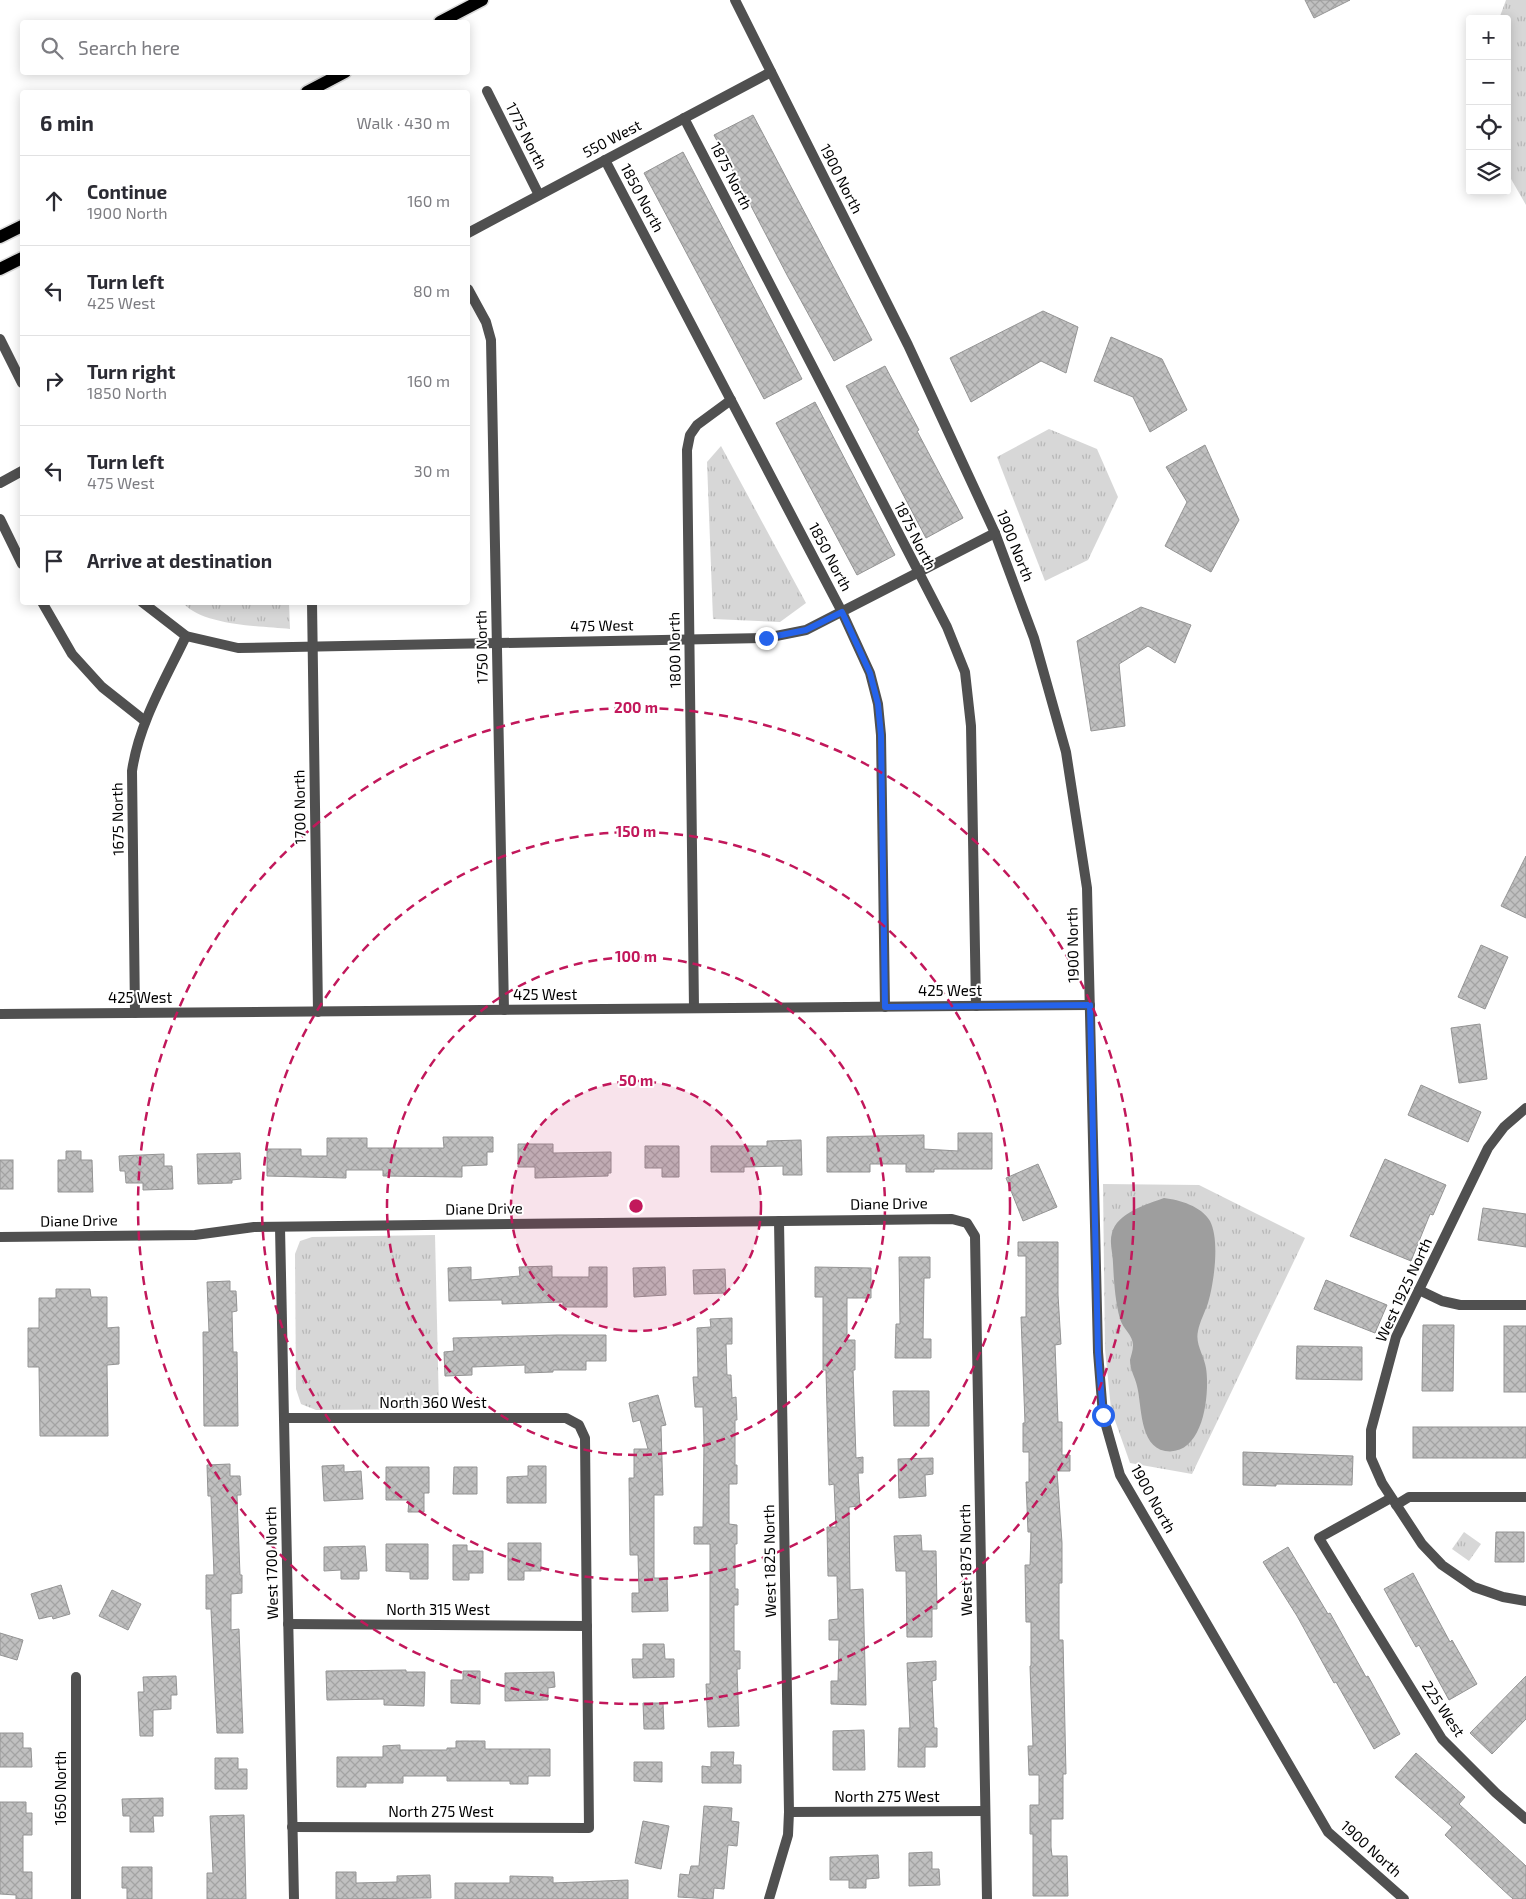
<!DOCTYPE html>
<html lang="en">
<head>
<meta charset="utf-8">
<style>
	body { margin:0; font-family:"Exo 2",sans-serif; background:#f7f7f7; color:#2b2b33 }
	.controls { position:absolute; right:15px; top:15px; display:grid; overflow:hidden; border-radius:5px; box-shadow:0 2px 12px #0003 }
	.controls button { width:45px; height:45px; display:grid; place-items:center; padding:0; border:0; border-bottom:1px solid #e1e1e2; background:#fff; color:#2b2b33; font:25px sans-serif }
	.stop { position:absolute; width:15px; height:15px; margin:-11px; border:4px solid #2563eb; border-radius:50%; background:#fff }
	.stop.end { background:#2563eb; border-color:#fff; box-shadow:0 1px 5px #0008 }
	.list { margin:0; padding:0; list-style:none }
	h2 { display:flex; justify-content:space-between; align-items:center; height:65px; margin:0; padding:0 20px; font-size:21px }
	h2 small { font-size:16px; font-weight:400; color:#7c7c81 }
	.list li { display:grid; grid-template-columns:32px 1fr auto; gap:15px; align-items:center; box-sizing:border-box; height:90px; padding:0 20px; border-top:1px solid #e1e1e2 }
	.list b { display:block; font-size:19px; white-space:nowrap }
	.list p { margin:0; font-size:16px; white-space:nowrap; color:#7c7c81 }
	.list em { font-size:16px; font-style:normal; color:#7c7c81 }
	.icon { flex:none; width:28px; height:28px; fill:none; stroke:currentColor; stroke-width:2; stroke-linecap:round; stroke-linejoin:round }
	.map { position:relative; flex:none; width:1526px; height:1899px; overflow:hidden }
	.search { position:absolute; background:#fff; box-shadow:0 2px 12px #0003; left:20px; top:20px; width:450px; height:55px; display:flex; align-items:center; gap:12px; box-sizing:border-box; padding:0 18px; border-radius:5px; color:#7c7c81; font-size:19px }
	.panel { position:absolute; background:#fff; box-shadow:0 2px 12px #0003; left:20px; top:90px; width:450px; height:515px; border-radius:5px }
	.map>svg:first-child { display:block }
	.grass { fill:url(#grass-tufts) }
	.water { fill:#9e9e9e }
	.building { fill:url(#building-cross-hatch); stroke:#949494 }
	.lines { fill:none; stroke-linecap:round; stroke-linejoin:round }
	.primary-casing { stroke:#dbdbdb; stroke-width:15 }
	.lane { stroke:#505050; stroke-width:10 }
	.street { stroke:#505050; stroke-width:10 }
	.primary { stroke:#000; stroke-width:12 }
	.route { stroke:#2563eb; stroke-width:6 }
	.ring { fill:none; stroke:#c2185b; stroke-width:2.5; stroke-dasharray:9 6 }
	.labels { text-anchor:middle; stroke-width:4; stroke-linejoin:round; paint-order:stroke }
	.street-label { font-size:15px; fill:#000; stroke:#fff }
	.centre { fill:#c2185b; stroke:#fff; stroke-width:2.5 }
	.ring-label { font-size:15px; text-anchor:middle; font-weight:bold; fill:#c2185b; stroke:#fff; stroke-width:4; stroke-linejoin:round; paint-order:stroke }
</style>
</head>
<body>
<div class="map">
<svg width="1526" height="1899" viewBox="0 0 1526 1899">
	<defs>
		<pattern id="grass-tufts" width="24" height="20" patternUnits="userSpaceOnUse" patternTransform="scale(1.25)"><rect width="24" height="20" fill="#d7d7d7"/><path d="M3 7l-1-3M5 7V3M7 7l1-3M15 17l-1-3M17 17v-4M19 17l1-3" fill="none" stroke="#b7b7b7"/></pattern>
		<pattern id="building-cross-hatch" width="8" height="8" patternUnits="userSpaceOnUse" patternTransform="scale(1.25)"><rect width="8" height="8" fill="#c0c0c0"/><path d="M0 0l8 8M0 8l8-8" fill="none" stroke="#a3a3a3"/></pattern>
	</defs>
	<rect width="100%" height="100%" fill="#fff"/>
	<g class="grass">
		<polygon points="1506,0 1526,0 1526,205 1507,172 1507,19 1499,19"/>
		<polygon points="1049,429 1097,449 1118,497 1088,560 1045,581 997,457"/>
		<polygon points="721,446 806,603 780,622 713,619 707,462"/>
		<path d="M183,603H289L290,629C260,626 204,626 183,603Z"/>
		<polygon points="1103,1184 1199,1185 1305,1238 1192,1474 1130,1463 1111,1409 1105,1349"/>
		<polygon points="435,1235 439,1409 316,1410 301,1404 296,1389 295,1254 300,1241 312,1237"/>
		<polygon points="1464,1532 1481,1544 1469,1561 1452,1549"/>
	</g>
	<path class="water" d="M1164,1198C1180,1200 1201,1206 1210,1221C1220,1240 1214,1283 1208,1303C1205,1312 1200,1321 1198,1331C1195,1344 1204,1355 1206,1368C1210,1393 1204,1457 1165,1451C1139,1446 1142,1405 1137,1386C1135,1377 1130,1370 1130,1360C1131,1355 1133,1351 1133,1345C1133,1335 1123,1329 1120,1319C1115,1300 1114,1282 1113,1263C1113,1253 1109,1243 1112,1233C1117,1213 1147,1204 1164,1198Z"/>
	<g class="building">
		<polygon points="1305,0 1350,0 1314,18"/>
		<polygon points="753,115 872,340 834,361 787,275 714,135"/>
		<polygon points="683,152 802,379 764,399 644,173"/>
		<polygon points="1043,311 1078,327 1066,373 1041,361 971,402 950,358"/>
		<polygon points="1111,337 1162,359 1187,410 1150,432 1133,397 1094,381"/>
		<polygon points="885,366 919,430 917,431 963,518 926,538 846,386"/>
		<polygon points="815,402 895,555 857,575 776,423"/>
		<polygon points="1205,445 1239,520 1211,572 1165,546 1187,502 1166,467"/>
		<polygon points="1141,607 1191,625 1175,663 1148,646 1119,664 1125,726 1091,731 1077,641"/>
		<polygon points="1526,856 1526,918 1501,906"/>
		<polygon points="1481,945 1508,957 1485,1009 1458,997"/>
		<polygon points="1480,1024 1487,1079 1459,1083 1451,1028"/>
		<polygon points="1421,1085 1481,1112 1468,1142 1408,1115"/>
		<polygon points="958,1133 992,1133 992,1169 934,1169 934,1172 906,1172 906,1164 870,1164 870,1172 827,1172 827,1137 924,1135 924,1149 958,1151"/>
		<polygon points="443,1137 493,1137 493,1152 487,1152 487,1165 462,1166 462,1177 383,1176 383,1170 346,1170 346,1178 267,1176 267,1149 301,1149 301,1156 327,1156 327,1138 367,1138 367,1148 444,1148"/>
		<polygon points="801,1140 802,1175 783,1175 783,1166 744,1167 744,1172 711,1172 711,1146 767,1146 767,1141"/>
		<polygon points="518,1144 553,1144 553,1153 611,1152 611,1173 608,1173 608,1176 535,1178 535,1167 518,1167"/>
		<polygon points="645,1146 679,1146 679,1177 662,1177 662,1168 645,1168"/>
		<polygon points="66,1151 81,1151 81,1160 92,1160 93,1192 58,1192 58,1160 66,1160"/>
		<polygon points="240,1153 241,1179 232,1180 232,1183 198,1184 197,1154"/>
		<polygon points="164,1154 164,1166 172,1166 173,1189 143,1190 143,1183 126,1183 125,1171 120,1171 119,1156"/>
		<polygon points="1385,1159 1446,1185 1433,1215 1430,1214 1411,1261 1350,1236"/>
		<rect x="0" y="1160" width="13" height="29"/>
		<polygon points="1038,1164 1057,1207 1023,1221 1006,1178"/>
		<polygon points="1483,1208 1526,1214 1526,1247 1478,1240"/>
		<polygon points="1018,1242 1058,1242 1058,1295 1061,1344 1055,1345 1058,1422 1062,1422 1062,1455 1070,1455 1070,1471 1057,1471 1062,1543 1062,1583 1059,1583 1059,1640 1063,1640 1066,1774 1063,1774 1063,1819 1051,1819 1051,1847 1052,1856 1067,1856 1068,1896 1033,1896 1033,1834 1030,1834 1030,1805 1039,1805 1039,1775 1029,1775 1028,1746 1033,1746 1030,1666 1031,1666 1031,1622 1026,1622 1025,1565 1030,1565 1031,1532 1028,1532 1026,1482 1029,1482 1029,1452 1023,1452 1023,1423 1025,1423 1021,1317 1026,1317 1026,1256 1018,1256"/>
		<polygon points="899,1257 930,1257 930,1278 924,1278 923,1339 931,1339 931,1358 895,1358 896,1324 900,1324"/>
		<polygon points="552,1266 552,1277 589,1277 589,1267 607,1267 607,1307 563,1307 563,1302 502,1304 502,1300 449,1301 448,1268 471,1267 471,1280 520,1276 519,1267"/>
		<polygon points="665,1267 666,1295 634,1297 633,1268"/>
		<polygon points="815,1267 871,1268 871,1298 847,1298 847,1340 855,1340 855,1370 853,1370 856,1458 863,1457 863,1473 858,1473 860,1506 849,1507 850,1590 863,1589 866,1705 831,1704 831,1681 838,1681 839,1640 829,1640 829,1620 838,1619 837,1576 828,1576 827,1527 836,1527 834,1484 829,1485 826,1370 823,1370 823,1297 815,1297"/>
		<polygon points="725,1269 726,1293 694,1294 693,1270"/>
		<polygon points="1326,1280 1387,1305 1375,1333 1314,1309"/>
		<polygon points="230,1281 230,1291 236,1291 237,1311 232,1312 233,1352 237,1352 238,1426 204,1426 203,1332 209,1332 207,1282"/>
		<polygon points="56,1289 90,1289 91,1297 107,1297 107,1328 119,1327 119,1364 107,1365 108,1436 40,1436 39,1367 28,1367 28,1328 39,1328 39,1298 56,1298"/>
		<polygon points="732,1318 732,1344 726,1344 727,1375 731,1375 732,1398 736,1397 737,1420 735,1420 735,1465 737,1465 737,1484 729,1484 729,1524 737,1525 737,1544 735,1544 735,1589 738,1589 738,1605 734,1605 734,1651 740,1651 740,1669 737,1669 739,1726 708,1727 706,1684 710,1684 710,1544 694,1544 694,1527 703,1527 704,1441 703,1407 695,1407 693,1377 698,1377 697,1328 711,1327 710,1319"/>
		<polygon points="1423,1325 1454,1325 1453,1391 1422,1391"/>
		<rect x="1504" y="1326" width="22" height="66"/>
		<polygon points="557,1335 606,1335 606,1361 586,1361 586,1370 553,1370 553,1372 525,1373 525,1365 472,1367 472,1375 445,1376 444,1352 454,1351 453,1338"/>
		<polygon points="1297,1346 1362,1347 1362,1380 1296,1379"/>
		<polygon points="893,1391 929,1391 929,1426 894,1426"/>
		<polygon points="658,1395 666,1425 661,1426 663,1495 654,1495 654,1578 667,1578 668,1611 632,1612 632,1593 639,1593 638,1555 630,1555 629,1478 634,1478 634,1449 648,1449 640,1420 633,1422 629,1403"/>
		<rect x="1413" y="1427" width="113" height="31"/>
		<polygon points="1243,1452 1353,1456 1352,1485 1276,1484 1276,1486 1243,1485"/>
		<polygon points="933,1458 933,1474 925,1475 926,1496 899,1498 898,1459"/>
		<polygon points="230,1464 230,1476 240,1476 241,1495 237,1495 240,1575 242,1575 242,1593 231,1594 231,1630 239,1629 243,1733 217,1733 211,1609 206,1609 206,1575 214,1575 211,1496 208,1496 207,1465"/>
		<polygon points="344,1465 344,1472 361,1471 363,1499 324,1501 322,1466"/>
		<polygon points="528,1466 546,1466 546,1503 507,1503 507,1477 528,1476"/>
		<polygon points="386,1467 429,1467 429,1493 424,1493 424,1512 408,1512 409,1500 386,1500"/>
		<polygon points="454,1467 477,1467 477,1494 453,1494"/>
		<polygon points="1496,1532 1524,1532 1524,1562 1495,1562"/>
		<polygon points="921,1535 922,1551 936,1551 937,1609 932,1609 932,1637 907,1637 906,1571 896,1571 894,1536"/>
		<polygon points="508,1543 541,1543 541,1571 524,1571 524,1580 508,1580"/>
		<polygon points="386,1544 428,1544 428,1579 410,1579 410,1572 386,1571"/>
		<polygon points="453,1545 467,1545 467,1551 483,1551 483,1573 469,1573 469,1580 453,1580"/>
		<polygon points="365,1546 367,1571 359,1571 359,1579 341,1579 341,1570 324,1571 324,1547"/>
		<polygon points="1288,1547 1328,1614 1330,1613 1366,1677 1368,1676 1400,1734 1374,1749 1336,1682 1334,1683 1297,1616 1263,1562"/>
		<polygon points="1413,1573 1450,1642 1452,1640 1477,1684 1449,1700 1419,1645 1416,1647 1384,1589"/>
		<polygon points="61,1585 70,1614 53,1619 52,1616 39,1619 31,1594"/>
		<polygon points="112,1590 141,1604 128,1630 99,1616"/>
		<polygon points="0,1633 23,1640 17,1660 0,1655"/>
		<polygon points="643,1644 664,1644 665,1659 674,1659 674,1677 633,1678 632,1659 643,1659"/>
		<polygon points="936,1661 936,1680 932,1681 934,1728 937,1728 937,1747 925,1747 925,1767 898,1767 899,1728 910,1728 907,1663"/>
		<polygon points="406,1670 406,1672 425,1672 424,1706 384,1705 384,1699 327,1700 326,1671"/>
		<polygon points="463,1671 480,1671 480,1704 451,1703 451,1680 463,1680"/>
		<polygon points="554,1672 555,1687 548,1688 548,1700 505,1701 505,1673"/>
		<polygon points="176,1676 177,1695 171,1695 171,1709 153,1710 153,1736 140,1736 138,1692 144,1692 143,1677"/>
		<polygon points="1526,1676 1526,1719 1492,1754 1470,1733"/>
		<polygon points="643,1703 663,1703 664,1729 644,1729"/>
		<polygon points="864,1730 865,1770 833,1770 833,1731"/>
		<polygon points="0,1733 23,1733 23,1748 31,1748 32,1767 0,1767"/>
		<polygon points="456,1741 485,1741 485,1749 550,1749 550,1776 528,1776 528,1784 510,1784 510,1781 447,1781 447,1776 403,1776 403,1783 366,1783 366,1787 337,1787 337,1757 383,1757 383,1746 400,1745 400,1750 447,1750 447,1748 456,1748"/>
		<polygon points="711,1752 734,1752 733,1765 741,1765 741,1783 702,1783 702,1766 711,1767"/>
		<polygon points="1416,1753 1465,1797 1459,1804 1526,1866 1526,1899 1513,1899 1501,1888 1445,1835 1452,1827 1395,1777"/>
		<polygon points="215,1758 238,1758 238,1769 247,1769 247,1789 215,1789"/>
		<polygon points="634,1762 662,1762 662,1782 634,1781"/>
		<polygon points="163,1798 163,1816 153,1816 154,1832 130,1832 130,1816 123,1816 122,1799"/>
		<polygon points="0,1802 26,1802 26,1813 32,1813 32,1835 23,1835 23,1872 32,1872 32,1899 16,1899 16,1895 0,1894"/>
		<polygon points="704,1806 732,1808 731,1821 739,1822 737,1846 728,1845 724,1889 714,1888 713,1899 678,1897 680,1874 689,1875 691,1866 699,1866"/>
		<polygon points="244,1815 246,1899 207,1899 207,1873 213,1873 210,1816"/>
		<polygon points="643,1821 669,1826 661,1869 635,1863"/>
		<polygon points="932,1852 932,1869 939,1869 940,1885 909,1886 909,1853"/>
		<polygon points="878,1855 879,1878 866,1879 866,1888 849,1888 849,1880 830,1880 830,1857"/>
		<polygon points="122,1867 152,1867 152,1899 127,1899 127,1888 122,1888"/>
		<polygon points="336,1872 356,1872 356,1883 397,1882 397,1876 430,1875 431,1898 336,1899"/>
		<polygon points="510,1876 553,1877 553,1883 628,1880 628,1899 455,1899 455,1883 510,1883"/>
	</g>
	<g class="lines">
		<g class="primary-casing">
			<g id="primary">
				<polyline points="440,22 482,0"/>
				<polyline points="307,92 345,72"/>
				<polyline points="0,237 22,226"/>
				<polyline points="0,269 22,258"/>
			</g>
		</g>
		<g class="lane">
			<polyline points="487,91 539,195"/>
			<polyline points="684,118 947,627 965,672 971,726 976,1006"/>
			<polyline points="0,519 22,564"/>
			<polyline points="42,602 72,654 102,687 145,721"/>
			<polyline points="1356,1599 1319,1538 1391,1498"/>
		</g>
		<g class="street">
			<polyline points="735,0 908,345 995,533 1034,638 1066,752 1087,888 1098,1352 1103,1415 1120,1475 1328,1832 1404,1899"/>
			<polyline points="605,160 842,612 870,673 878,704 881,735 885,1007"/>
			<polyline points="468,233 771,72"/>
			<polyline points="468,289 486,322 491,340 504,1010"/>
			<polyline points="0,339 22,383"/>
			<polyline points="0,483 22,471"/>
			<polyline points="142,602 186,636 238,648 766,638 806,630 995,533"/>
			<polyline points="312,602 318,1012"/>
			<polyline points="694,1008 687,450 690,435 697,425 731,400"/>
			<path d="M135,1013L132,771C139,723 165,680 186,636"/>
			<polyline points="0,1014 1090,1005"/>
			<polyline points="1526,1108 1504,1127 1488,1148 1396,1337 1371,1430 1371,1458 1382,1483 1422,1544 1442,1565 1474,1587 1503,1597 1526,1601"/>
			<polyline points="280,1227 294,1899"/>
			<polyline points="0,1237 195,1235 254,1227 952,1219 967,1223 975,1236 987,1899"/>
			<polyline points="1419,1290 1442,1301 1460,1305 1526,1305"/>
			<polyline points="284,1418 566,1418 579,1425 585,1438 589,1828 292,1827"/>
			<polyline points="1396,1505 1409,1497 1526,1497"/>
			<polyline points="1356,1599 1442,1739 1496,1793 1526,1819"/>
			<polyline points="288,1624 587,1626"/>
			<polyline points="76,1677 76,1899"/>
			<polyline points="789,1812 985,1811"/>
			<polyline points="769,1899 788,1835 789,1812 779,1221"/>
		</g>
		<use href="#primary" class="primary"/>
	</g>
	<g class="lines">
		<polyline class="route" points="766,638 806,630 842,612 870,673 878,704 881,735 885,1007 1090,1005 1098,1352 1103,1415"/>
	</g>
	<circle cx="636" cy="1206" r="125" fill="#c2185b" fill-opacity=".12"/>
	<g class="ring">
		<circle cx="636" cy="1206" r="125"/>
		<circle cx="636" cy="1206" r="249"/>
		<circle cx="636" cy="1206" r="374"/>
		<circle cx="636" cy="1206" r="498"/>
	</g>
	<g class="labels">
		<g class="street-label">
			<text transform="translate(526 136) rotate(63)" y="5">1775 North</text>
			<text transform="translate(612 139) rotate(-28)" y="5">550 West</text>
			<text transform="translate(731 176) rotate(63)" y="5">1875 North</text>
			<text transform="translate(841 179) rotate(63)" y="5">1900 North</text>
			<text transform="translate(642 198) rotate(62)" y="5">1850 North</text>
			<text transform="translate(915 536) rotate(63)" y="5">1875 North</text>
			<text transform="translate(1015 546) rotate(68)" y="5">1900 North</text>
			<text transform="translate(830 557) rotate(62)" y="5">1850 North</text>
			<text transform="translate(602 626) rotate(-1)" y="5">475 West</text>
			<text transform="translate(482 647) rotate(-91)" y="5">1750 North</text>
			<text transform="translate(675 650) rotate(-91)" y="5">1800 North</text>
			<text transform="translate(300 807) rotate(-91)" y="5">1700 North</text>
			<text transform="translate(118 819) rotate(-91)" y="5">1675 North</text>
			<text transform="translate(1073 945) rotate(-91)" y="5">1900 North</text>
			<text x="950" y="996">425 West</text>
			<text x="545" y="1000">425 West</text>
			<text x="140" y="1003">425 West</text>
			<text transform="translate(889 1204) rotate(-1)" y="5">Diane Drive</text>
			<text transform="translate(484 1209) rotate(-1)" y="5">Diane Drive</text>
			<text transform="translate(79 1221) rotate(-1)" y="5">Diane Drive</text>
			<text transform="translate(1404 1290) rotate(-65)" y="5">West 1925 North</text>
			<text x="433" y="1408">North 360 West</text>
			<text transform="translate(1153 1499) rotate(61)" y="5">1900 North</text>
			<text transform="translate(966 1560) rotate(-91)" y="5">West 1875 North</text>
			<text transform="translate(770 1561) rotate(-91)" y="5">West 1825 North</text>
			<text transform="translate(272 1563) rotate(-91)" y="5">West 1700 North</text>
			<text x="438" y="1615">North 315 West</text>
			<text transform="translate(1443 1709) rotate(56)" y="5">225 West</text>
			<text transform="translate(61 1788) rotate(-90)" y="5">1650 North</text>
			<text x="887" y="1802">North 275 West</text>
			<text x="441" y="1817">North 275 West</text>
			<text transform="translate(1371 1849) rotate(42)" y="5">1900 North</text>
		</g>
	</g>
	<circle cx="636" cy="1206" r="8" class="centre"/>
	<g class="ring-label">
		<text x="636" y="713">200 m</text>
		<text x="636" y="837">150 m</text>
		<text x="636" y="962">100 m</text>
		<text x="636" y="1086">50 m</text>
	</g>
</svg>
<div class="controls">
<button>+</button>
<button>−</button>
<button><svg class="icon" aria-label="locate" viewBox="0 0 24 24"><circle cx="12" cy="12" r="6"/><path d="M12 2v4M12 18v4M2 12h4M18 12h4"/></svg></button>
<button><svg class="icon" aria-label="layers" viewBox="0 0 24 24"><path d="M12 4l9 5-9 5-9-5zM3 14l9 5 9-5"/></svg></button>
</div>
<div class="stop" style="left:1103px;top:1415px"></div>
<div class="stop end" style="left:766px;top:638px"></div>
<div class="search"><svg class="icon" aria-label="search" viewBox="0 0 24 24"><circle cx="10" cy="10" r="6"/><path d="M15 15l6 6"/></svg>Search here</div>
<section class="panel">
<h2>6 min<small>Walk · 430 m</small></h2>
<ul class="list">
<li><svg class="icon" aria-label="ahead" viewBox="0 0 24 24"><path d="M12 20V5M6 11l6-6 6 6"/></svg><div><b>Continue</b><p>1900 North</p></div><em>160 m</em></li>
<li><svg class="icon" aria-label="left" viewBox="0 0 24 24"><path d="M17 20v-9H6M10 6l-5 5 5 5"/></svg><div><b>Turn left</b><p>425 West</p></div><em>80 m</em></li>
<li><svg class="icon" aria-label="right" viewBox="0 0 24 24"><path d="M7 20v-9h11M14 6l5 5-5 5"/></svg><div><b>Turn right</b><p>1850 North</p></div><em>160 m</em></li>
<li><svg class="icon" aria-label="left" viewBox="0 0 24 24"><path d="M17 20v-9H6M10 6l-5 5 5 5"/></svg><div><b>Turn left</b><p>475 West</p></div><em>30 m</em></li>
<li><svg class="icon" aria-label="arrive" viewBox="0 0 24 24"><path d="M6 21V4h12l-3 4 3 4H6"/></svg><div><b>Arrive at destination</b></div></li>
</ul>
</section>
</div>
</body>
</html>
